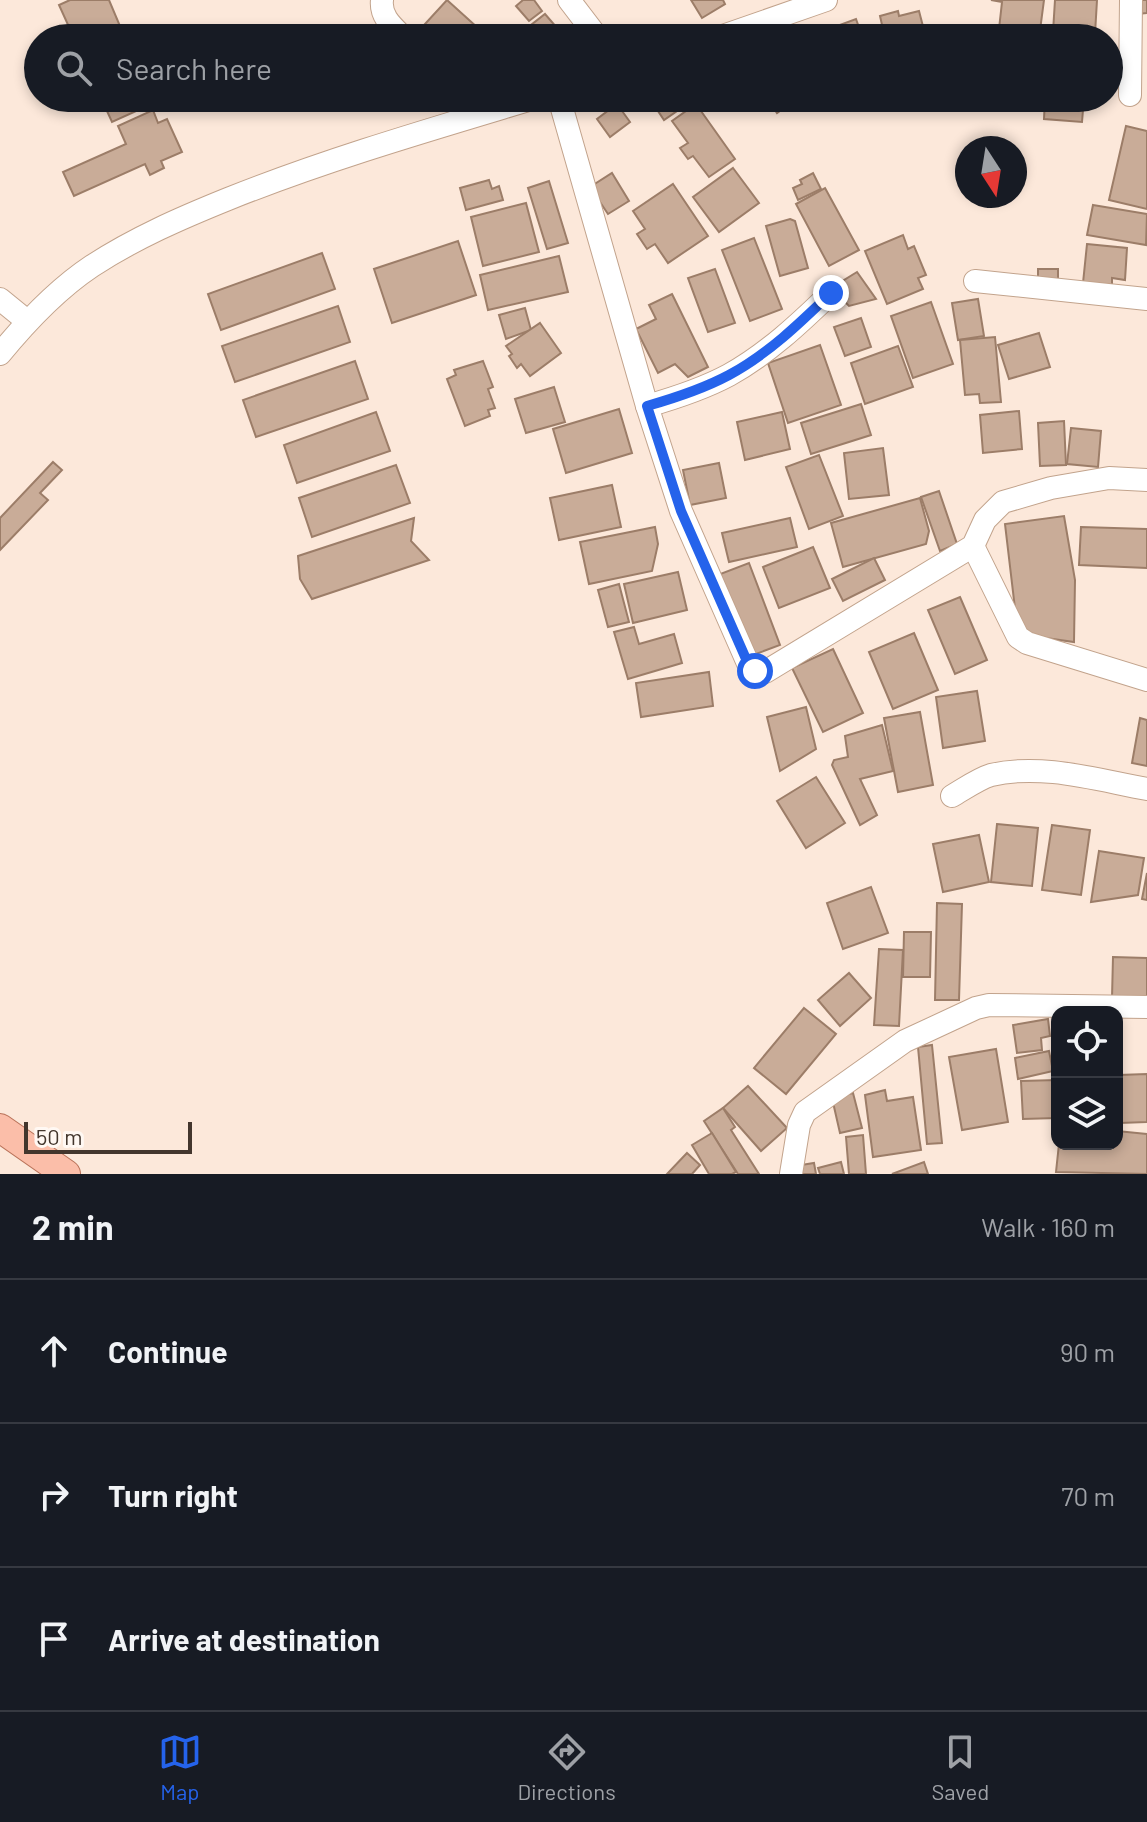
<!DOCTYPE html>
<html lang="en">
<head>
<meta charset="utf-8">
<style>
	body { margin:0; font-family:Barlow,sans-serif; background:#242831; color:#f1f3f6 }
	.controls { position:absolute; right:24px; bottom:24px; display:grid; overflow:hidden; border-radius:16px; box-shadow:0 4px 12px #0003 }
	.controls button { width:72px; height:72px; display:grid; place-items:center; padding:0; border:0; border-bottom:2px solid #363941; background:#171b24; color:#f1f3f6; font:40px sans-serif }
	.compass { position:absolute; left:955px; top:136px; width:72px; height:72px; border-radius:50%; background:#171b24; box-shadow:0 4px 12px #0003; rotate:168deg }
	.scale { position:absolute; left:24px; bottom:20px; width:168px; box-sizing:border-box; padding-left:8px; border:4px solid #43362d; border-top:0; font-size:22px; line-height:28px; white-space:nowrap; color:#43362d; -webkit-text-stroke:6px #fff8f3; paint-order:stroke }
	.stop { position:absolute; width:24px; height:24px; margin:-18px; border:6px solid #2563eb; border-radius:50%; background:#fff }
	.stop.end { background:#2563eb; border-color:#fff; box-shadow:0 2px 8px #0008 }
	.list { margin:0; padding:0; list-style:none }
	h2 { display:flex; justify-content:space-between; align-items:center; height:104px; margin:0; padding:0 32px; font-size:34px }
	h2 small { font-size:26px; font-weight:400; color:#9ea1a6 }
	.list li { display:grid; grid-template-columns:52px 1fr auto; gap:24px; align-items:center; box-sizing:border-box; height:144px; padding:0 32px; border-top:2px solid #363941 }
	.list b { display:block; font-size:30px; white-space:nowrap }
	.list em { font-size:26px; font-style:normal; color:#9ea1a6 }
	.icon { flex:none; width:44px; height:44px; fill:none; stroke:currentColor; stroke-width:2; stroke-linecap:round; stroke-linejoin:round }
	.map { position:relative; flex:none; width:1147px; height:1174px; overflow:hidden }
	.search { position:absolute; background:#171b24; box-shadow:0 4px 12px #0003; left:24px; right:24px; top:24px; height:88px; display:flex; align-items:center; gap:20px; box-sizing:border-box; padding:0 28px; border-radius:44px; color:#9ea1a6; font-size:30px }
	.sheet { height:536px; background:#171b24 }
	nav { display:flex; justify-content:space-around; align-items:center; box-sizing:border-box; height:112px; border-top:2px solid #363941; background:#171b24; font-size:22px; color:#9ea1a6 }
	nav a { display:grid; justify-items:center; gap:4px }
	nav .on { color:#2563eb }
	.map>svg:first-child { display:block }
	.building { fill:#c9ac98; stroke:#9c7d68; stroke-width:2 }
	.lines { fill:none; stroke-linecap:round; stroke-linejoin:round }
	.minor-casing { stroke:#c2a38c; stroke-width:24 }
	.major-casing { stroke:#b97259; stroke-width:30 }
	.minor { stroke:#fff; stroke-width:22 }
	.major { stroke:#fbbea9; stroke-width:28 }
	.route { stroke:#2563eb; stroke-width:10 }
</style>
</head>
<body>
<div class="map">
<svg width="1147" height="1174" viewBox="0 0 1147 1174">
	<rect width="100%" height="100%" fill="#fce8da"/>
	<g class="building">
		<polygon points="70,0 109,0 125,38 74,38 59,5"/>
		<polygon points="447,0 489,38 416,38 414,36"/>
		<polygon points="523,0 534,0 542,11 529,21 516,6"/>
		<polygon points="691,0 723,0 725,4 702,18"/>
		<polygon points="991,0 1044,0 1039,38 998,38 1002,2"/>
		<polygon points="1055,0 1097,0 1095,34 1053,32"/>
		<polygon points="1137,0 1147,0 1147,13 1138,14"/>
		<polygon points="898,11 899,16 919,11 926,38 885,38 880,16"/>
		<polygon points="545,14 558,29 546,38 542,38 531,25"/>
		<polygon points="856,19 862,36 857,38 830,38 826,30"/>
		<polygon points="101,98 152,98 154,103 112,122"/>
		<polygon points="657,98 687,98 690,102 664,120 652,102"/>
		<polygon points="767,98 798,98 777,113"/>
		<polygon points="1045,98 1084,98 1082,122 1044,119"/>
		<polygon points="617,104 630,122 610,137 597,119"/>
		<polygon points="696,104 735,159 709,177 693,156 688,159 680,148 688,143 672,121"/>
		<polygon points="153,110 158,123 167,119 182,152 161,161 164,168 150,175 145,164 74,196 63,172 126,144 118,126"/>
		<polygon points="1126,126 1147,131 1147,209 1109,200"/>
		<polygon points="733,168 759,203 719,232 693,197"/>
		<polygon points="612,173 629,201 608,214 590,187"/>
		<polygon points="813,173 821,189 798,200 793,188 802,184 800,180"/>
		<polygon points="489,180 492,189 499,186 503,200 466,210 460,188"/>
		<polygon points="549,181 568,243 547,249 528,188"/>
		<polygon points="673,184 708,236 668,263 655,244 647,249 637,234 645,229 633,211"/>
		<polygon points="825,188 859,250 829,266 796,204"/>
		<polygon points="526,203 539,252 483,266 471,217"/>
		<polygon points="1093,205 1147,214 1146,245 1087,235"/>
		<polygon points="790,219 795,221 808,268 780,276 766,226"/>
		<polygon points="903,235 908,249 914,246 926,275 918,278 923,289 887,304 865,251"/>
		<polygon points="754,238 782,309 750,321 722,250"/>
		<polygon points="458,241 476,295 392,323 374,269"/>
		<polygon points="1087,244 1127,248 1125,280 1112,278 1112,285 1083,283"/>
		<polygon points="322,253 335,289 221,330 208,294"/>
		<polygon points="559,256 568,292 488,310 480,275"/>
		<polygon points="715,269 735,323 708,332 688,278"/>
		<rect x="1038" y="269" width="20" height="13"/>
		<polygon points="857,272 876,299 849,306 838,295 841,282"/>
		<polygon points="672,294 708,367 688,377 675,364 658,373 636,329 656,319 649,305"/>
		<polygon points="978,299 984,336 958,340 952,303"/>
		<polygon points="931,302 953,364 913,378 891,316"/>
		<polygon points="338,306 350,342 235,382 222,346"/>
		<polygon points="525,308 531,330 506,339 499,315"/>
		<polygon points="861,318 871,347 845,356 834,327"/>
		<polygon points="540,323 561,353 530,376 521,364 517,368 509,356 512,354 506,346"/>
		<polygon points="1039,333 1050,367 1009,379 998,345"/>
		<polygon points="995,337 1001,402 980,403 979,394 965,395 960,340"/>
		<polygon points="820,345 841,405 788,423 768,363"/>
		<polygon points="898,346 913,387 865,404 851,363"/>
		<polygon points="355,361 368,399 256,437 243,400"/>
		<polygon points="483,361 493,387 488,389 495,408 488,410 490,416 465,426 447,379 456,375 454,370"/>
		<polygon points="554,387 565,422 526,433 515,399"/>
		<polygon points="861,404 871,435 811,454 801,423"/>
		<polygon points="619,409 632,453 566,473 553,429"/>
		<polygon points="1019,411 1022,449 983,453 980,415"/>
		<polygon points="376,412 390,451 297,483 284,445"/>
		<polygon points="782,412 790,449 745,460 737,422"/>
		<polygon points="1064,421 1066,465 1040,466 1038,423"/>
		<polygon points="1071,428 1101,431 1098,467 1067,464"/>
		<polygon points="883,448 889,495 849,499 844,453"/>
		<polygon points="819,455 843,516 809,529 786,467"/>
		<polygon points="53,462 62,470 40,493 48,500 0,550 0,518"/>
		<polygon points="719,463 726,498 690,505 683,470"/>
		<polygon points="396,465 410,503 312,537 299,498"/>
		<polygon points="612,485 621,527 559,540 550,498"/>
		<polygon points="939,491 957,544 940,551 921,497"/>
		<polygon points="920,498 929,531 926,544 843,567 831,523"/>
		<polygon points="1064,516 1075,580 1074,642 1018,634 1005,524"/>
		<polygon points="414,518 411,541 429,560 312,599 300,579 298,556"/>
		<polygon points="790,518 797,547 729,562 722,533"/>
		<polygon points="655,527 658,544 652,571 589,584 580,542"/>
		<polygon points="1081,527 1147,529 1147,568 1079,565"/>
		<polygon points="813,547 830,588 779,608 763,567"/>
		<polygon points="874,558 885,580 843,601 832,579"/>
		<polygon points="749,563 780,645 745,658 715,576"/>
		<polygon points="678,572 687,610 633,623 624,584"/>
		<polygon points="619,584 629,622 608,627 598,590"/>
		<polygon points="960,597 987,660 955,674 928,610"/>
		<polygon points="634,627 639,644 674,634 682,663 628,679 614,632"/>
		<polygon points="914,633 938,690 893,709 869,652"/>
		<polygon points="833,649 863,713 823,732 792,668"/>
		<polygon points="709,672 713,706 641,717 636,683"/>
		<polygon points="977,691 985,741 943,748 936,697"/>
		<polygon points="806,707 816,749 780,771 767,717"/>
		<polygon points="920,712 933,785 898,792 884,718"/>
		<polygon points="1140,718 1147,720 1147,766 1132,763"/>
		<polygon points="882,725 893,771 860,779 877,815 860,825 832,765 834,760 848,757 845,736"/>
		<polygon points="816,777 845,823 806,848 777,801"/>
		<polygon points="997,824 1038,828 1032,886 991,882"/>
		<polygon points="1052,825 1090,830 1081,895 1042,890"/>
		<polygon points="979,835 989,882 943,892 933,844"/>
		<polygon points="1099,851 1144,858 1138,895 1091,902"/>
		<polygon points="1147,873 1147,900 1142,899"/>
		<polygon points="871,887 888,933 843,949 827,903"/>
		<polygon points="937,903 962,904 959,1000 935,1000"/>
		<polygon points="904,932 931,932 930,977 903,977"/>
		<polygon points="879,949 903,950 899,1026 874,1025"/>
		<polygon points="1113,957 1147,958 1147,999 1112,998"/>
		<polygon points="849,973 871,998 840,1026 818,1000"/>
		<polygon points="804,1008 836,1034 786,1094 754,1068"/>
		<polygon points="1048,1019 1050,1036 1041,1038 1042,1050 1017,1053 1013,1025"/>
		<polygon points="932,1045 942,1143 927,1144 918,1047"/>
		<polygon points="996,1049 1008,1122 962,1130 949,1057"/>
		<polygon points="1049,1051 1053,1071 1018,1079 1015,1058"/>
		<polygon points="1147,1074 1147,1122 1120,1123 1119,1075"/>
		<polygon points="1057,1080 1057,1118 1023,1119 1021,1081"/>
		<polygon points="748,1086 787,1128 761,1151 723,1108"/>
		<polygon points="885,1090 887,1101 913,1097 921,1150 873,1157 865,1095"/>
		<polygon points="853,1093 862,1128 840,1133 832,1098"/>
		<polygon points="723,1108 735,1127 731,1130 759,1174 738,1174 704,1121"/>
		<polygon points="1117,1131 1147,1134 1147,1174 1056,1172 1059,1144 1117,1144"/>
		<polygon points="712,1133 736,1172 732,1174 709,1174 692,1145"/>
		<polygon points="863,1135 866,1174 849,1174 846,1137"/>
		<polygon points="687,1153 700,1165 692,1174 667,1174"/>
		<polygon points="841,1162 844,1174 820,1174 818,1168"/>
		<polygon points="924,1162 928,1174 892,1174"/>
		<polygon points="814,1163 816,1174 797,1174 795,1166"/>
	</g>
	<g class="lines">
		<g class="minor-casing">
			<g id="minor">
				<path d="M382,0C380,17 393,27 404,38"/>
				<polyline points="569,0 598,38"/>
				<polyline points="717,38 826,0"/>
				<polyline points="1130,95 1131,0"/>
				<polyline points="559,98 647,406 681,511 750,668 755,671 765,672 973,546 985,520 1003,502 1051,488 1109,478 1147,480"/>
				<polyline points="975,281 1147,299"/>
				<polyline points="0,299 27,321"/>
				<path d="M0,354C27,321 56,290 92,266C135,238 181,218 228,199C328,159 432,129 535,98"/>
				<path d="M647,406C675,398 703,389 729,375C767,354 800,323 831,293"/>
				<polyline points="973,546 1018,637 1027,643 1147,680"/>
				<path d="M952,796C964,789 978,779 991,775C1042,763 1097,780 1147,789"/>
				<polyline points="791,1174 799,1125 805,1112 905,1041 976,1008 989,1005 1147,1007"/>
			</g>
		</g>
		<g class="major-casing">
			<polyline id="major" points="0,1128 66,1174"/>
		</g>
		<use href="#minor" class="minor"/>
		<use href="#major" class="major"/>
	</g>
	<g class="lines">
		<path class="route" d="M755,671L750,668L681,511L647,406C675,398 703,389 729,375C768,354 800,323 831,293"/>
	</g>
</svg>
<div class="controls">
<button><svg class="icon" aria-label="locate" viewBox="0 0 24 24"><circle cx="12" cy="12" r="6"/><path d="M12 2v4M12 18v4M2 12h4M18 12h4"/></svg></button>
<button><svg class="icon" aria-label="layers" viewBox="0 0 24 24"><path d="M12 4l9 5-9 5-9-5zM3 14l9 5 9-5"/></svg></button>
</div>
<svg class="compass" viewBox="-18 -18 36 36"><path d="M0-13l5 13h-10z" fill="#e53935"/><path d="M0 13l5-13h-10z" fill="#9ea1a6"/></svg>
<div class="scale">50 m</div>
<div class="stop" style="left:755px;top:671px"></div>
<div class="stop end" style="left:831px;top:293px"></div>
<div class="search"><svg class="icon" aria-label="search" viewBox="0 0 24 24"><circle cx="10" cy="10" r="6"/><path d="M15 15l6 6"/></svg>Search here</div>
</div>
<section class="sheet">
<h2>2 min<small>Walk · 160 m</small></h2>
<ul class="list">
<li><svg class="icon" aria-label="ahead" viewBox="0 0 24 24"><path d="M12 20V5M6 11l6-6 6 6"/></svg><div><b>Continue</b></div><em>90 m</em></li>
<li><svg class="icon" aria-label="right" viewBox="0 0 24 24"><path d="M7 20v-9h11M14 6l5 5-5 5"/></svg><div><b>Turn right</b></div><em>70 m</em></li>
<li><svg class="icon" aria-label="arrive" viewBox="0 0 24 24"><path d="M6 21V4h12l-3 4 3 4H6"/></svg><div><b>Arrive at destination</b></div></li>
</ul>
</section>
<nav>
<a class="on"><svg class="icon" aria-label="map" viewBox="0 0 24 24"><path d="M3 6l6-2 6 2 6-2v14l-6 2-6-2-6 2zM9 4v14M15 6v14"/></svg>Map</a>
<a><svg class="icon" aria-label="directions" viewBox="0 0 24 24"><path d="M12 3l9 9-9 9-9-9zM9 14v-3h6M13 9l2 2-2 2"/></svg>Directions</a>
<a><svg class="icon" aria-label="saved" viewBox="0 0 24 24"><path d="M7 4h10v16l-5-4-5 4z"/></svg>Saved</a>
</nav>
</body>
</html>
